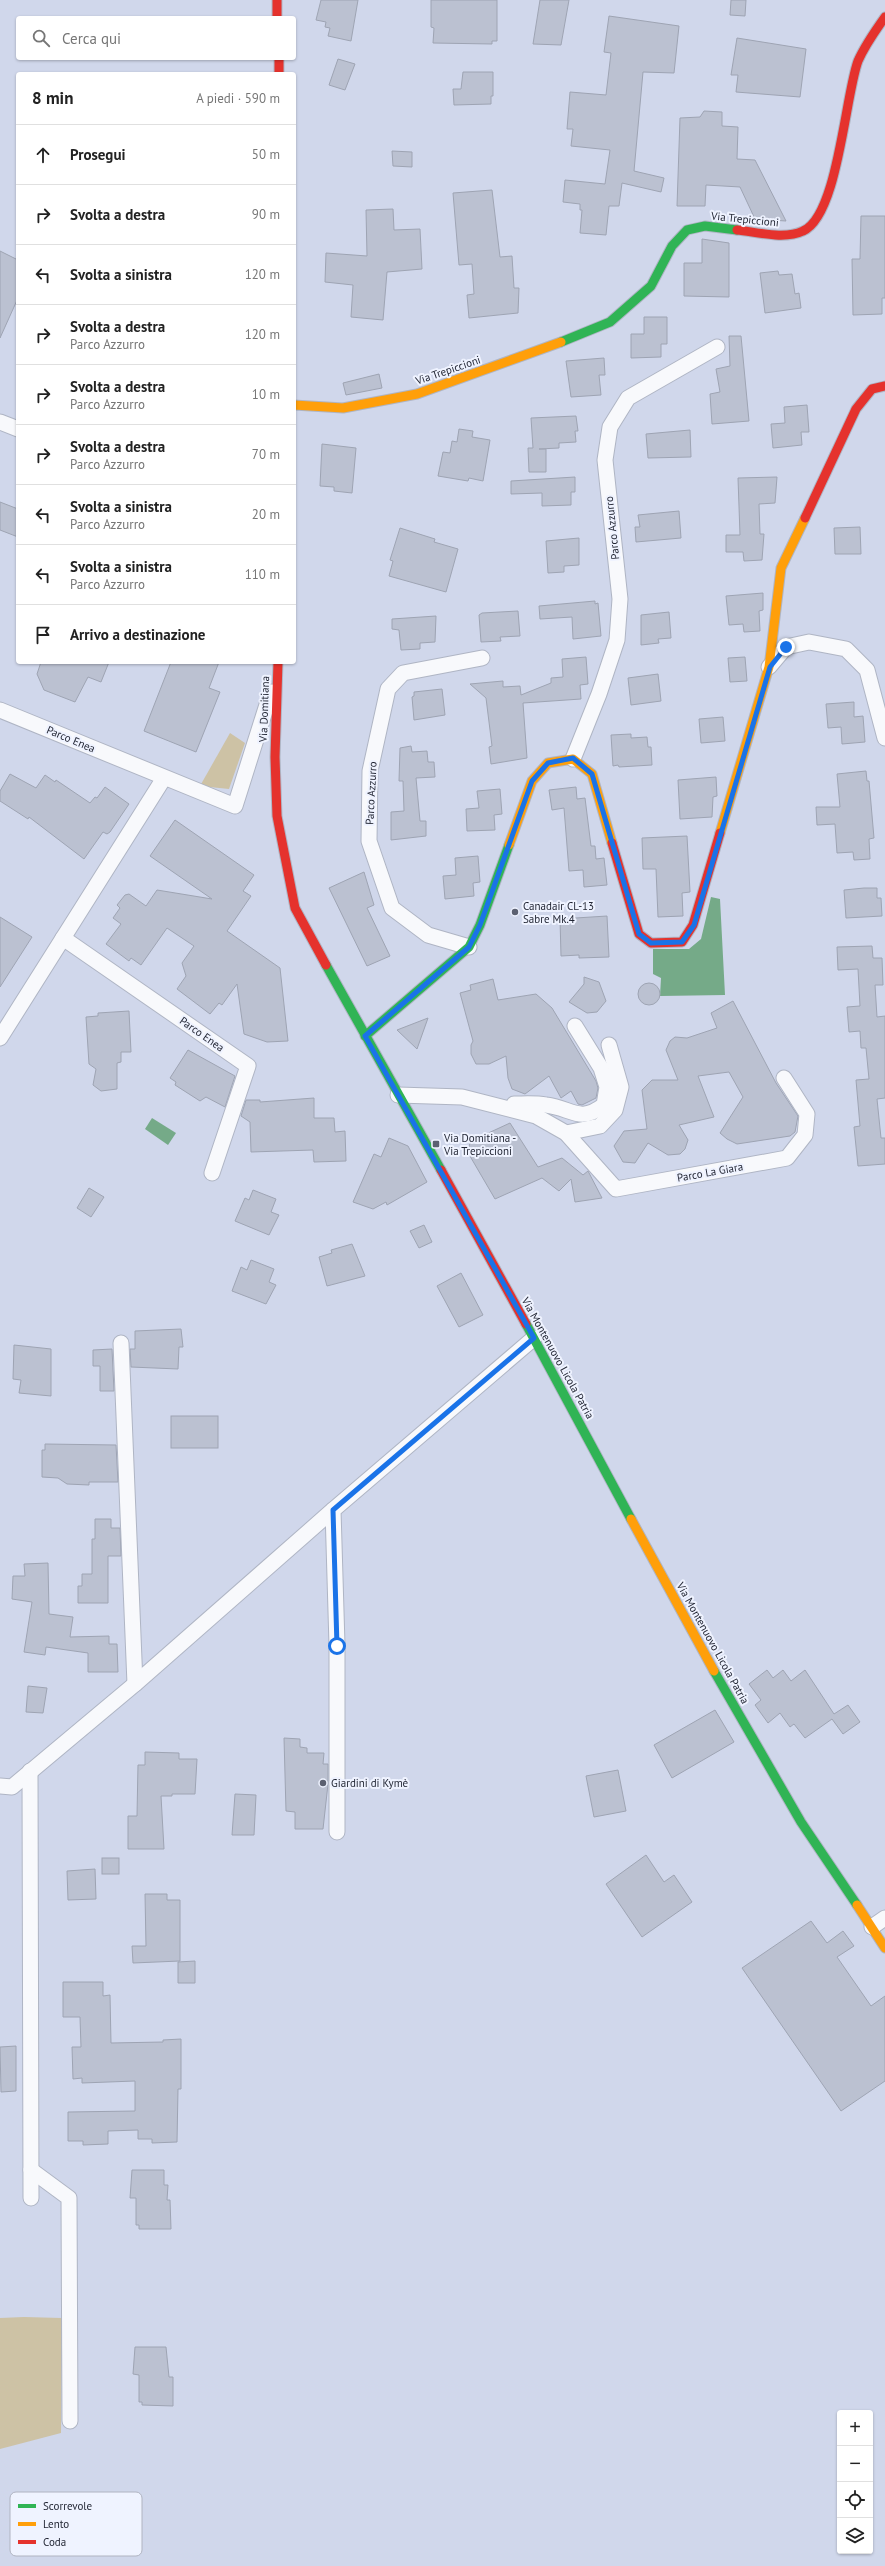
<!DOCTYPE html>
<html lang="it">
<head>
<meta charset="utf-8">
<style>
	body { margin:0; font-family:"PT Sans",sans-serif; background:#f6f6f6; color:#222 }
	.controls { position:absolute; right:12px; bottom:12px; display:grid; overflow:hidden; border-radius:4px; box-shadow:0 1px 3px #0004 }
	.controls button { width:36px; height:36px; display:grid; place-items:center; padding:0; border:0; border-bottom:1px solid #e0e0e0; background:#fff; color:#222; font:20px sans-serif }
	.stop { position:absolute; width:12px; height:12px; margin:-9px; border:3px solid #1a73e8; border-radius:50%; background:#fff }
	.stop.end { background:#1a73e8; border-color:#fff; box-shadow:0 1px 4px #0008 }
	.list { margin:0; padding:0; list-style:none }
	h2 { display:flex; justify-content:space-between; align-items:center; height:52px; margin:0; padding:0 16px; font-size:17px }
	h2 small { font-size:13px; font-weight:400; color:#767676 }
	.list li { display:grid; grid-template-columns:26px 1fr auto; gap:12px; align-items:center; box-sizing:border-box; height:60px; padding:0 16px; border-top:1px solid #e0e0e0 }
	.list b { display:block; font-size:15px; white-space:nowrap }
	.list p { margin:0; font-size:13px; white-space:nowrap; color:#767676 }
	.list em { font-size:13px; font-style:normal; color:#767676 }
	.icon { flex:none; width:22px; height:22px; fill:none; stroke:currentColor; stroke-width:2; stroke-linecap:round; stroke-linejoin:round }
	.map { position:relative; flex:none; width:885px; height:2566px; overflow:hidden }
	.search { position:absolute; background:#fff; box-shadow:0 1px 3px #0004; left:16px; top:16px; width:280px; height:44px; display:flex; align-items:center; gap:10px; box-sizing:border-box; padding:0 14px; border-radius:4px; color:#767676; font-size:15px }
	.panel { position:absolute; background:#fff; box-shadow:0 1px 3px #0004; left:16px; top:72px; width:280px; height:592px; border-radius:4px }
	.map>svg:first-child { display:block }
	.green { fill:#cdc2a5 }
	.water { fill:#75aa88 }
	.building { fill:#bbc1d1; stroke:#9ea4b3 }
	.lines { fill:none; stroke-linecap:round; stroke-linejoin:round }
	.street-casing { stroke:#afb5c4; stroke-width:17 }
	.fast-casing { stroke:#afb5c4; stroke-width:11 }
	.slow-casing { stroke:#afb5c4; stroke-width:11 }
	.jam-casing { stroke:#afb5c4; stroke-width:11 }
	.street { stroke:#f8f9fc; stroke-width:15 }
	.fast { stroke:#30b455; stroke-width:9 }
	.slow { stroke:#ff9f0a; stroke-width:9 }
	.jam { stroke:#e5322d; stroke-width:9 }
	.route { stroke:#1a73e8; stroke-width:5 }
	.poi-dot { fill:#5c6171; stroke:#eff3ff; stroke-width:1.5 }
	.labels { text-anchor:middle; stroke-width:4; stroke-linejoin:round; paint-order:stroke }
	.street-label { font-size:11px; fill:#1e2230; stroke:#eff3ff }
	.poi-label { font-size:11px; fill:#1e2230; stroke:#eff3ff; text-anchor:start }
	.key { fill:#eff3ff; stroke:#b0b4c1; stroke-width:1 }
	.key-label { font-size:11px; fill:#1e2230 }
</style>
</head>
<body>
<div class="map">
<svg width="885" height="2566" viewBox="0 0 885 2566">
	<rect width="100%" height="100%" fill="#d0d7eb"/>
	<g class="green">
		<polygon points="230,733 245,743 229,789 200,786"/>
		<polygon points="24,2317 62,2318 61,2433 0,2449 0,2318"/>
	</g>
	<g class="water">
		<polygon points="711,897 720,899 725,995 660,996 661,978 653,974 653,949 689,949 701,939"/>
		<polygon points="152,1118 176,1133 168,1145 145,1129"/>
	</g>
	<g class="building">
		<polygon points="321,0 358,0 351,41 328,36 330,28 325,27 326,22 316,20"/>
		<polygon points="431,0 497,0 497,41 492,41 492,44 433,43 434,28 431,27"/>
		<polygon points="540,0 569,0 561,45 533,44"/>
		<polygon points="731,0 746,0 745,16 730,15"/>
		<polygon points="609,16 679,26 674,73 643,72 634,171 664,178 661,192 622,183 619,206 609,206 606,235 580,233 582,210 580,210 580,204 563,202 565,180 605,184 610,150 571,146 573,129 567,129 570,92 606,95 611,53 604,52"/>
		<polygon points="737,38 806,49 800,97 736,92 738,75 731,75"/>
		<polygon points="338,59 355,64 345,90 329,85"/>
		<polygon points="463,72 493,72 493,96 491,96 491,104 454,105 453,89 461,89"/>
		<polygon points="704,111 722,112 722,126 738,127 737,159 755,160 786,221 755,219 740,187 706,185 705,206 677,206 680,118 700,117"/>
		<polygon points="392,151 412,152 412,167 393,166"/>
		<polygon points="492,190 500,257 512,256 514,288 519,288 518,313 469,318 467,295 474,294 472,264 459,265 453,193"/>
		<polygon points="393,209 394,230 420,229 422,269 387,272 383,320 351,317 353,285 325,282 326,253 367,256 366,210"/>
		<polygon points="861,216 885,216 885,298 882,298 882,314 853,315 852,259 860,259"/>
		<polygon points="702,239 729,243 729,297 684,296 684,263 702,263"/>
		<polygon points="0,251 18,260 18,298 0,338"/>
		<polygon points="778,271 779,275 792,274 795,294 799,293 801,308 765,313 760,273"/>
		<polygon points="644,317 667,317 667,344 661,344 661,357 631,358 631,334 644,334"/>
		<polygon points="729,336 741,336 749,421 712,424 710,394 720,392 716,369 730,366"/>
		<polygon points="604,358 605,375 599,375 601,395 571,397 566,361"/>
		<polygon points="379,374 382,388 346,395 343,383"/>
		<polygon points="807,405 809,432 801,432 802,445 773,448 771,424 785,423 784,407"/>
		<polygon points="576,416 578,431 575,431 576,442 559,443 559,448 539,449 546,449 546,472 529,472 528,448 533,448 531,418"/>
		<polygon points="459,429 473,431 472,437 490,440 483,481 469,478 468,481 438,476 443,452 450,453 452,441 457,442"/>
		<polygon points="690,430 691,457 648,458 646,434"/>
		<polygon points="322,444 356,448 352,493 334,491 334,487 320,486"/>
		<polygon points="575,477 575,492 571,492 571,505 542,506 542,493 511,494 511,481"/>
		<polygon points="777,477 775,503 759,504 760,534 764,534 762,560 744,561 743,552 726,552 726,535 740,535 738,478"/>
		<polygon points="0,502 18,509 18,537 0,530"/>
		<polygon points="679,511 681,538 636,542 635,527 640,527 638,515"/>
		<polygon points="860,527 861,554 835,554 834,528"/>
		<polygon points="400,528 435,539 434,542 458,549 446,592 389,576 393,561 390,560"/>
		<polygon points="579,538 579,565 564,566 564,572 548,573 546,541"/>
		<polygon points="763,593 763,610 759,611 760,631 744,632 743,624 729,625 726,596"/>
		<polygon points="595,601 595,604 598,603 601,636 573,639 572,617 540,619 539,606"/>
		<polygon points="518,611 520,636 500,637 501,641 481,642 479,615 482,613"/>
		<polygon points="669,612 671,638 658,639 659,643 641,645 641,615"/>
		<polygon points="436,616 435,642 420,643 420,649 401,650 399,630 392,629 392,619"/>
		<polygon points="586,657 588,684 580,685 581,699 523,703 527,758 491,764 489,747 492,746 486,698 470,684 503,681 503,687 520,686 521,695 551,683 551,678 563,677 562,659"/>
		<polygon points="745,657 747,681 730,682 728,658"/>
		<polygon points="41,662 109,662 101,682 88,677 75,702 44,690 37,674"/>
		<polygon points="171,662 219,662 209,688 220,692 196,752 144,731"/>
		<polygon points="658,674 661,701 631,705 628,678"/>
		<polygon points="442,689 445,715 414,720 412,697 414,696 414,692"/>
		<polygon points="854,702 854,717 863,716 865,742 842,744 841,727 828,728 826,704"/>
		<polygon points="723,717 725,741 701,743 699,719"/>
		<polygon points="631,734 631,738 647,737 648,747 651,747 652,765 619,767 618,765 613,766 611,735"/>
		<polygon points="411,746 412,752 427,751 428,762 434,762 435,777 416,778 420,821 426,821 426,836 391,840 391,812 404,811 403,781 399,781 400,748"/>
		<polygon points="866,771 867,781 869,781 874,838 869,839 870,859 854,860 853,852 837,853 835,824 817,825 816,807 840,807 837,774"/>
		<polygon points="10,774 36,788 45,775 55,782 56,780 90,803 95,797 97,798 105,787 129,804 110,832 107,834 103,832 84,859 29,817 28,819 0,801 0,791"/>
		<polygon points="716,777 717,796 713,797 712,817 680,819 678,780"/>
		<polygon points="576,787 577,799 585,798 591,846 595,846 596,859 604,858 607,885 584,887 583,870 569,871 564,808 552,810 549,790"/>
		<polygon points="500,789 502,814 494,815 495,830 467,831 466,809 479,808 477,791"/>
		<polygon points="175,820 254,875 243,891 251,896 227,931 280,968 288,1041 267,1042 244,1034 237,984 222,1005 219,1003 210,1014 177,989 186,976 182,963 194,946 167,928 141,965 131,958 129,961 106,944 121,924 113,918 120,908 117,905 125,895 129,894 146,906 157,890 212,899 150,856"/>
		<polygon points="687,836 690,892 682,893 683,916 658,917 656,869 643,869 642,838"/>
		<polygon points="478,856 480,882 473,883 474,896 445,899 443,876 456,875 455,858"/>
		<polygon points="364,872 374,905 367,908 390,956 367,966 329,888"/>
		<polygon points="864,888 877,888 877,898 881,898 882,916 846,918 844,890"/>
		<polygon points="607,916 609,957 579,958 579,955 561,956 560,919"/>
		<polygon points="0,917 32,937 0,987"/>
		<polygon points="872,946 873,958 882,958 883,985 875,985 877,1017 885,1016 885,1098 877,1099 881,1138 885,1138 885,1164 858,1166 854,1127 860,1126 856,1080 869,1079 866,1048 861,1048 860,1031 849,1032 847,1007 860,1006 858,969 838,970 837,947"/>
		<polygon points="584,977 599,982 606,1001 597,1012 587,1013 569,1002 584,984"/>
		<polygon points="493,979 498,1000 536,994 552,1008 596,1081 598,1088 596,1098 582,1105 578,1104 571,1091 561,1098 549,1076 525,1094 512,1089 508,1078 506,1056 489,1064 476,1064 471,1054 471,1045 473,1041 460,993 471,990 470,985"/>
		<circle cx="649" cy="994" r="11"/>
		<polygon points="733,1001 776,1083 798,1116 795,1132 790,1136 737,1144 727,1139 720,1133 743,1097 729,1072 698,1076 714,1117 679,1125 688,1140 685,1149 680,1154 668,1155 648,1143 635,1163 623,1162 614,1146 624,1131 647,1129 642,1090 652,1080 678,1080 666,1050 670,1041 675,1037 687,1038 717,1028 711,1013"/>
		<polygon points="129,1011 131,1052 121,1052 121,1062 117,1063 117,1089 101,1091 93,1085 96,1069 89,1064 86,1017 98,1016 98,1013"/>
		<polygon points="428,1018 417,1049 397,1030"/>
		<polygon points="188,1050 235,1076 225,1107 206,1097 200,1101 175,1085 176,1082 170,1078"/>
		<polygon points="314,1098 314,1118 334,1118 335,1132 345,1131 346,1161 314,1162 313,1150 251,1152 250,1122 241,1116 246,1100 260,1100 260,1102"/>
		<polygon points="510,1123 538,1167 562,1158 583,1175 588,1171 602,1198 575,1202 571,1179 559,1191 542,1178 495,1199 467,1151 471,1141"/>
		<polygon points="389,1138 408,1146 427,1182 387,1205 386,1202 373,1209 353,1202 374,1154 381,1157"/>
		<polygon points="89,1188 104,1197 91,1217 77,1208"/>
		<polygon points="253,1190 276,1199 271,1212 279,1215 269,1235 235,1221 245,1198 249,1200"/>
		<polygon points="424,1225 432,1242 419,1248 410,1231"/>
		<polygon points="352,1244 365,1276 327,1286 319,1257 332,1253 331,1250"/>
		<polygon points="251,1260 274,1269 269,1282 276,1285 266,1304 232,1291 241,1267 247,1270"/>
		<polygon points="461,1273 483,1315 459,1327 437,1286"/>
		<polygon points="181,1329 183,1347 179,1347 178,1369 131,1367 130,1349 135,1349 135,1331"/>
		<polygon points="14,1345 51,1349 51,1396 19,1393 21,1380 13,1379"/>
		<polygon points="112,1349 114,1391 100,1391 100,1366 93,1366 93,1350"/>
		<rect x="171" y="1416" width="47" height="32"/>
		<polygon points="45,1444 116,1445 118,1482 89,1482 89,1485 67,1484 58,1478 42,1477 42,1450 45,1450"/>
		<polygon points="95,1519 111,1519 111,1528 120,1528 121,1556 108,1556 108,1603 78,1603 78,1586 82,1586 82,1574 92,1574 92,1539 95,1539"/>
		<polygon points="48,1563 49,1614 73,1617 70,1637 109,1636 109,1644 117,1644 118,1672 88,1672 88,1653 46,1647 45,1655 24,1652 32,1602 12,1599 13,1576 25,1576 24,1564"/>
		<polygon points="767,1670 773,1678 783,1670 791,1681 805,1670 834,1714 848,1705 860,1722 843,1734 832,1719 805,1738 794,1724 790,1727 780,1713 768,1723 755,1705 761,1700 749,1684"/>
		<polygon points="28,1686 47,1688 43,1713 26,1712"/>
		<polygon points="715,1710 734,1742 672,1778 654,1745"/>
		<polygon points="284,1738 300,1739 300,1747 307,1748 307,1753 324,1753 323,1764 328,1764 328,1784 323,1829 295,1829 295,1812 286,1811"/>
		<polygon points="145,1752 179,1753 179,1759 197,1759 195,1794 172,1794 172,1796 161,1796 164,1849 128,1849 128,1816 137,1816 138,1765 145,1765"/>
		<polygon points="618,1770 626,1811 594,1817 586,1776"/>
		<polygon points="235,1794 256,1795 254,1835 232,1835"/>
		<polygon points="646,1855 664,1882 674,1875 692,1902 642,1937 606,1884"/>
		<rect x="102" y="1858" width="17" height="16"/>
		<polygon points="95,1869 96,1899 68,1900 67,1871"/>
		<polygon points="145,1894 167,1894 167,1900 180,1900 180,1961 133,1963 132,1946 146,1946"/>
		<polygon points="811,1921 827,1943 843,1931 854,1946 837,1957 871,2006 885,1996 885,2081 841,2111 742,1968"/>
		<polygon points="195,1961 195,1983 178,1983 178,1962"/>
		<polygon points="63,1982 103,1982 103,1996 110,1995 111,2043 163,2042 163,2040 181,2039 181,2089 178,2089 177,2142 152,2143 152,2139 138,2139 138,2130 108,2131 108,2144 83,2145 83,2141 68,2141 68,2112 135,2111 135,2081 82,2083 82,2078 73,2079 72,2047 81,2047 80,2017 63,2017"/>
		<polygon points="16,2046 16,2091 1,2092 0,2047"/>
		<polygon points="132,2170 164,2170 164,2185 168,2185 167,2200 170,2200 171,2229 139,2229 139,2225 136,2225 136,2198 130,2198"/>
		<polygon points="135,2347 166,2347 169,2377 173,2377 173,2406 142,2405 142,2402 139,2402 139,2375 133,2374"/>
	</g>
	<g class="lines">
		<g class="street-casing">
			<g id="street">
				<polyline points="0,422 18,429"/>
				<polyline points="769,667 786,647 809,642 846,649 867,670 885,738"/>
				<polyline points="0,710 235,806 271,692"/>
				<polyline points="573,759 599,694 617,640 620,599 605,460 610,427 628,398 717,347"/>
				<polyline points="63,938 248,1066 212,1173"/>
				<polyline points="469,947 428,935 392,908 369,841 370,771 388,689 403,673 482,658"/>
				<polyline points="0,1038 164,778"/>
				<polyline points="398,1095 462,1097 536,1116 566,1133 616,1189 787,1158 805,1135 807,1114 784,1078"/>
				<path d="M514,1104C524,1104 535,1103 546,1105C572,1108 579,1124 604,1105L607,1087L601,1068L575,1026"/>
				<polyline points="566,1133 600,1126 615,1110 621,1087 609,1045"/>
				<polyline points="121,1343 135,1684"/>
				<polyline points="30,1771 31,2198"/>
				<polyline points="0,1786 12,1787 135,1684 333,1510"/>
				<polyline points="337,1832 337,1645 333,1510 534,1338"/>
				<polyline points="872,1927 885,1918"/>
				<polyline points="31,2170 69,2198 70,2421"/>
			</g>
		</g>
		<g class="fast-casing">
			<g id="fast">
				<polyline points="561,342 610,322 651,286 672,246 687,230 705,226 737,230"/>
				<polyline points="326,965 441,1170"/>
				<polyline points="365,1036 469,947 480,925 509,845"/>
				<polyline points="526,1324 631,1519"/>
				<polyline points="714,1671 801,1822 857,1905"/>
			</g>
		</g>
		<g class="slow-casing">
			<g id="slow">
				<polyline points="294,405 343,408 417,394 561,342"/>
				<polyline points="720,833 769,667 781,568 805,518"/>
				<polyline points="509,845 532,781 548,763 573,759 592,774 612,843"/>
				<polyline points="631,1519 714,1671"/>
				<polyline points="857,1905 885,1948"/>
			</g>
		</g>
		<g class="jam-casing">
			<g id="jam">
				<polyline points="277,0 277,18"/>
				<polyline points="279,58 279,74"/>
				<path d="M737,230C757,232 784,240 803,231C838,216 845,96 858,61C865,45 875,31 885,17"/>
				<polyline points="805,518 856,409 872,389 885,386"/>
				<polyline points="278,662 275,757 277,816 295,908 326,965"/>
				<polyline points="612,843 639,934 651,943 682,942 693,925 720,833"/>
				<polyline points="441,1170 526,1324"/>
			</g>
		</g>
		<use href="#street" class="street"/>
		<use href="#fast" class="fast"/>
		<use href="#slow" class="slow"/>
		<use href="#jam" class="jam"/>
	</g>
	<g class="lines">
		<polyline class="route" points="337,1646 333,1510 534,1338 365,1036 469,947 480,925 532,781 548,763 573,758 592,774 639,934 651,943 682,942 694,925 770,667 786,647"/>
	</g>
	<g class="poi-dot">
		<circle cx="515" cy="912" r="4"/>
		<rect x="432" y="1140" width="8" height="8" rx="2"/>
		<circle cx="323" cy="1783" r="4"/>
	</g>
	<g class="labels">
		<g class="street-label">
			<text transform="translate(745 219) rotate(6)" y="4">Via Trepiccioni</text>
			<text transform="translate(448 370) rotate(-19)" y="4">Via Trepiccioni</text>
			<text transform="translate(612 528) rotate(-96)" y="4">Parco Azzurro</text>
			<text transform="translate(264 709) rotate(-88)" y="4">Via Domitiana</text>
			<text transform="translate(71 739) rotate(23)" y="4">Parco Enea</text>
			<text transform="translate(371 793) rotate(-87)" y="4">Parco Azzurro</text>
			<text transform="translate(202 1034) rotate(35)" y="4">Parco Enea</text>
			<text transform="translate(710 1172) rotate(-10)" y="4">Parco La Giara</text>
			<text transform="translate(558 1358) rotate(61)" y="4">Via Montenuovo Licola Patria</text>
			<text transform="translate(713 1643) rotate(61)" y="4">Via Montenuovo Licola Patria</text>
		</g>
		<g class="poi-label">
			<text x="523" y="910">Canadair CL-13<tspan x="523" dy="13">Sabre Mk.4</tspan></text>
			<text x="444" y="1142">Via Domitiana -<tspan x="444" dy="13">Via Trepiccioni</tspan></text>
			<text x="331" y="1787">Giardini di Kymè</text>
		</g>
	</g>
	<rect x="10" y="2492" width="132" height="64" rx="6" class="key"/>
	<rect x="18" y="2504" width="18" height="4" fill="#30b455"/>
	<rect x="18" y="2522" width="18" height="4" fill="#ff9f0a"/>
	<rect x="18" y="2540" width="18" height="4" fill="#e5322d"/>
	<g class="key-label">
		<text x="43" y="2510">Scorrevole</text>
		<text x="43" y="2528">Lento</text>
		<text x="43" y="2546">Coda</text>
	</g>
</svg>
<div class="controls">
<button>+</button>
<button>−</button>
<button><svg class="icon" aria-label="locate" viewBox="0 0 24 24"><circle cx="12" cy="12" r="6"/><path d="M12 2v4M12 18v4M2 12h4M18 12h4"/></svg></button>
<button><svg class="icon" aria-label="layers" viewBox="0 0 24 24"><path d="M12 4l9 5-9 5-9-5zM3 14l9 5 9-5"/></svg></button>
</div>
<div class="stop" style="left:337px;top:1646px"></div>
<div class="stop end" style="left:786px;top:647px"></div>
<div class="search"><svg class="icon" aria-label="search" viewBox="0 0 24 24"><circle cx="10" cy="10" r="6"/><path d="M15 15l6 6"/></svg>Cerca qui</div>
<section class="panel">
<h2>8 min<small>A piedi · 590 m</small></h2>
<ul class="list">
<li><svg class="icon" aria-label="ahead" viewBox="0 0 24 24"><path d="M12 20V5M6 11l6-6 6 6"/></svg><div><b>Prosegui</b></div><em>50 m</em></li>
<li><svg class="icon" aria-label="right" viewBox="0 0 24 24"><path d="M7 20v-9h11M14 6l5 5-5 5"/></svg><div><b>Svolta a destra</b></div><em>90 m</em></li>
<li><svg class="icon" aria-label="left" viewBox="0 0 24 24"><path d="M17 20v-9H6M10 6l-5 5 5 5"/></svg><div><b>Svolta a sinistra</b></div><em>120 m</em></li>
<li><svg class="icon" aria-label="right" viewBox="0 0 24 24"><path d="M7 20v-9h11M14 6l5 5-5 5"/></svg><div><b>Svolta a destra</b><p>Parco Azzurro</p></div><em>120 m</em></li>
<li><svg class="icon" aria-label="right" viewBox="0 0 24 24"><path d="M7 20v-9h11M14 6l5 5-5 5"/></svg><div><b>Svolta a destra</b><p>Parco Azzurro</p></div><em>10 m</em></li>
<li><svg class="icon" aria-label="right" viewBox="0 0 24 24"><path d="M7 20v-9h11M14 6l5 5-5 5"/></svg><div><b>Svolta a destra</b><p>Parco Azzurro</p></div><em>70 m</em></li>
<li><svg class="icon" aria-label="left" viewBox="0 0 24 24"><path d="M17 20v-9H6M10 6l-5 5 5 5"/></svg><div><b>Svolta a sinistra</b><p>Parco Azzurro</p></div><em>20 m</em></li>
<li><svg class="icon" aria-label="left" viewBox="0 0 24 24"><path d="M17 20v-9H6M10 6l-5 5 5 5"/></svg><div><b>Svolta a sinistra</b><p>Parco Azzurro</p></div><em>110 m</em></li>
<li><svg class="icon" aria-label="arrive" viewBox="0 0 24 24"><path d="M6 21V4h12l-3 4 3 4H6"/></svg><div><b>Arrivo a destinazione</b></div></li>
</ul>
</section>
</div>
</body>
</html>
